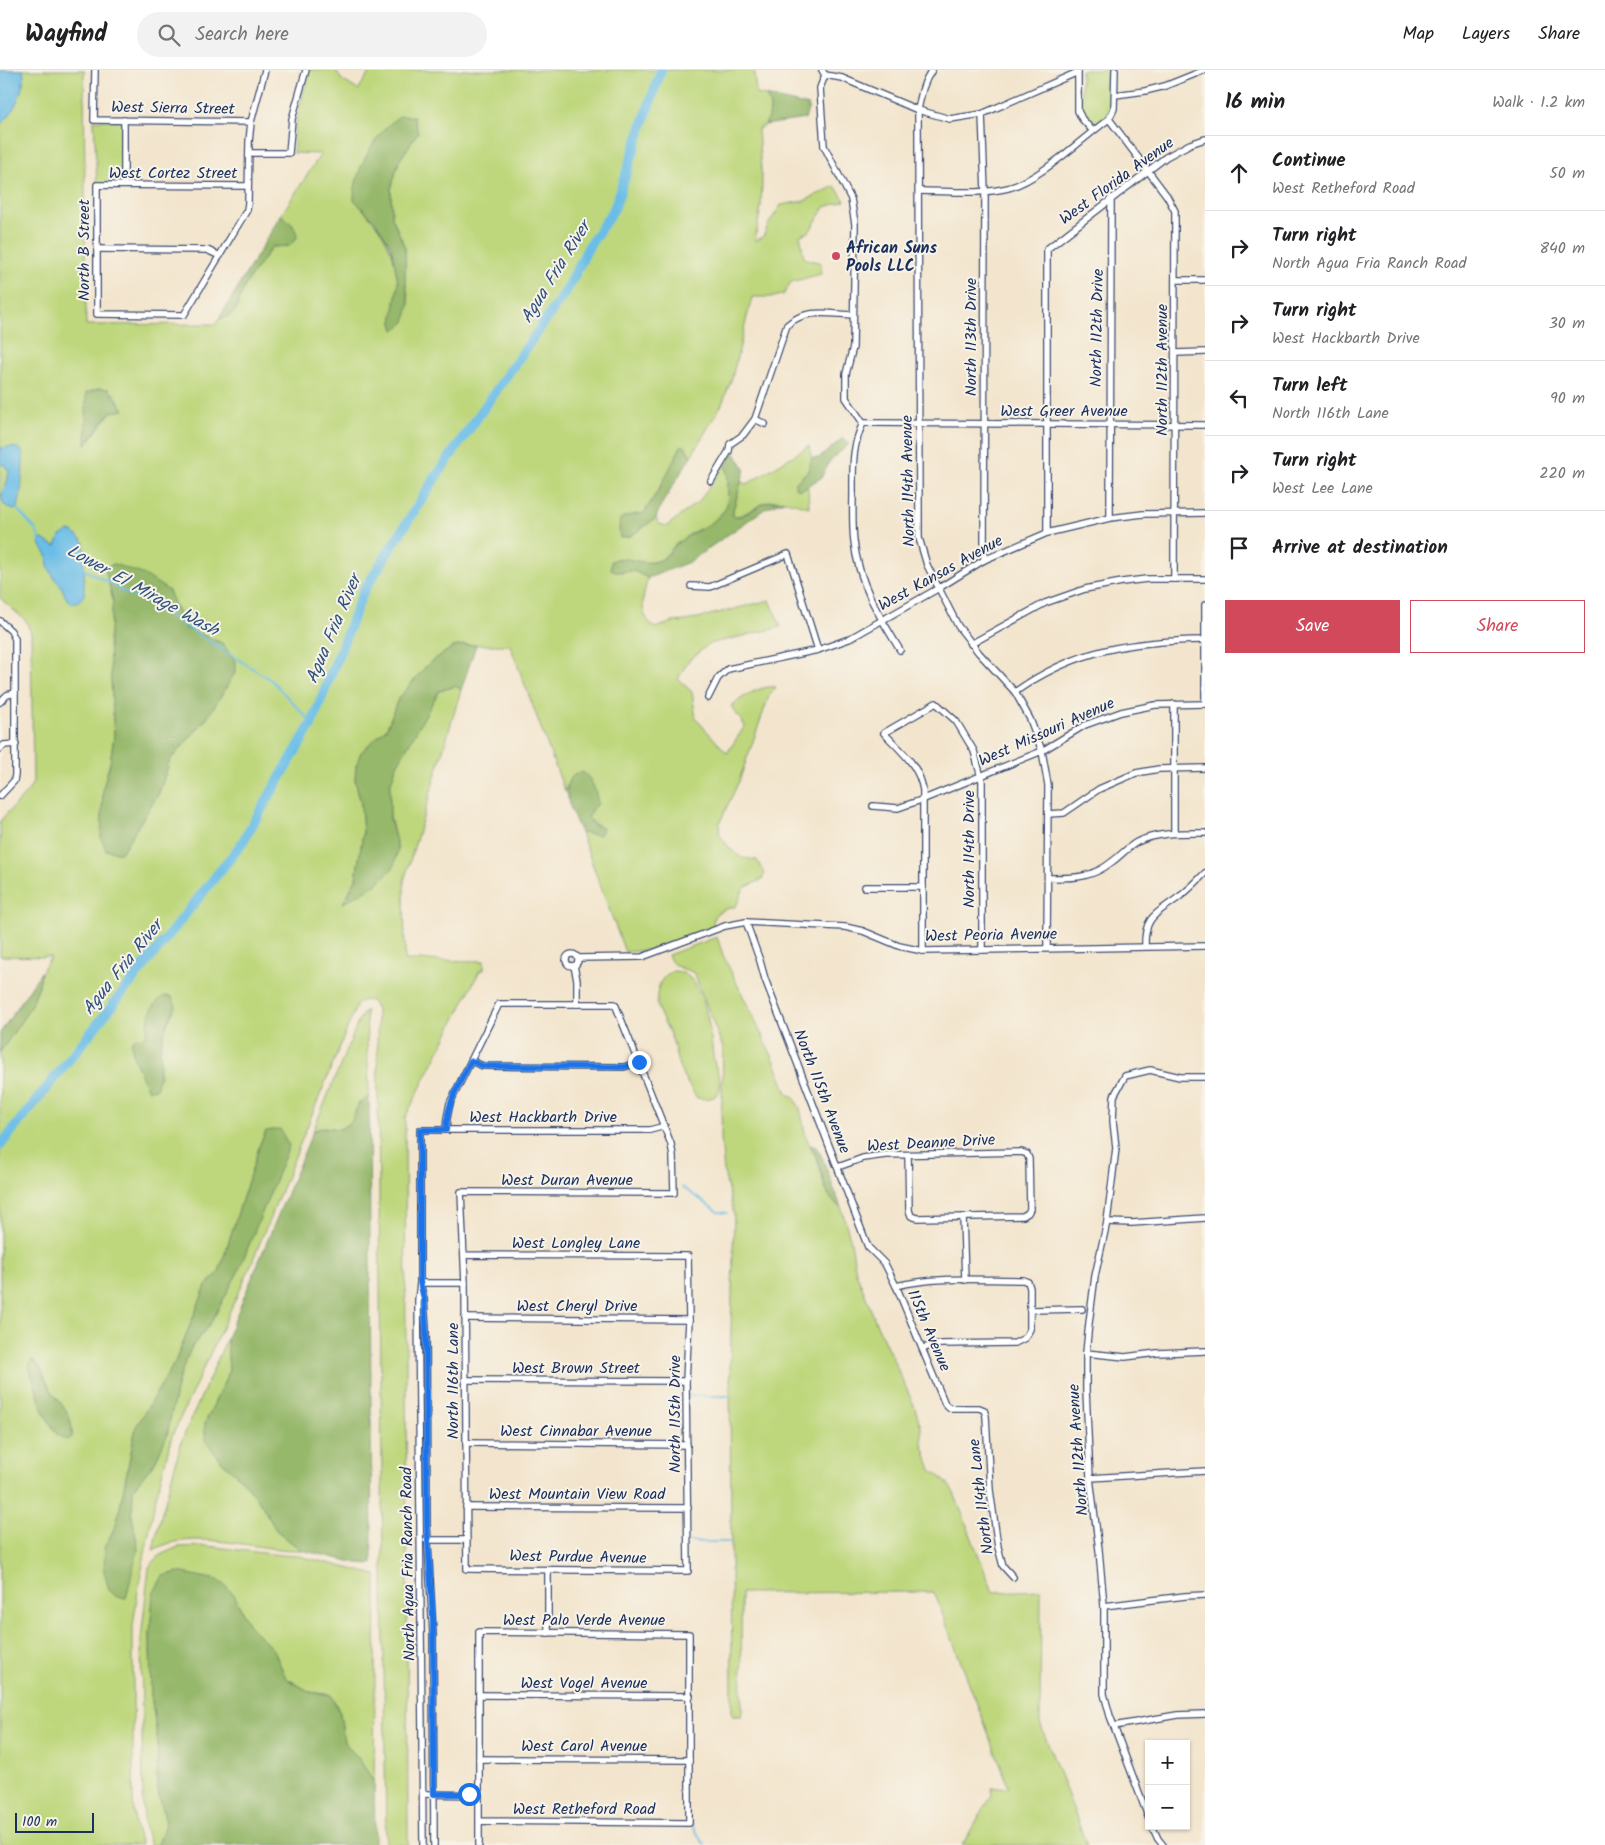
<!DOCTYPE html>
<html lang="en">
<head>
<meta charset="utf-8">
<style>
	body { margin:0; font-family:Kalam,sans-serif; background:#f2f2f2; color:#202124 }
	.controls { position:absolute; right:15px; bottom:15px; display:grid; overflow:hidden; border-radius:0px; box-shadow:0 1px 4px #0004 }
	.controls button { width:45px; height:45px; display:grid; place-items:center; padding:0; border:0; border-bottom:1px solid #e0e0e0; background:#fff; color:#202124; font:25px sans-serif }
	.scale { position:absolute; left:15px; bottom:12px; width:79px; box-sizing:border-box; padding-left:5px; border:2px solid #1b2f5e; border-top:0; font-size:14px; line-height:18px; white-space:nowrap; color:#1b2f5e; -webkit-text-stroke:4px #f7f3e8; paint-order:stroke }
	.stop { position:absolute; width:15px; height:15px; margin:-11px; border:4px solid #1a73e8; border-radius:50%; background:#fff }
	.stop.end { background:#1a73e8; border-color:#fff; box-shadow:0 1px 5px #0008 }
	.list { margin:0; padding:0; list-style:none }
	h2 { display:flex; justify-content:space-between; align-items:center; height:65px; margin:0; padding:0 20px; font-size:21px }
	h2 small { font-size:16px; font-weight:400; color:#757577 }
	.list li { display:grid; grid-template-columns:32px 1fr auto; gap:15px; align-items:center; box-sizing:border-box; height:75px; padding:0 20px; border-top:1px solid #e0e0e0 }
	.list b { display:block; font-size:19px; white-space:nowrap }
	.list p { margin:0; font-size:16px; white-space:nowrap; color:#757577 }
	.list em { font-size:16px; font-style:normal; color:#757577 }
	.actions { display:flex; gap:10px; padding:15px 20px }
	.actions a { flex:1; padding:11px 0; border:1px solid #d1495b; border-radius:0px; text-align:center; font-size:18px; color:#d1495b }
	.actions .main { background:#d1495b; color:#fff }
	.icon { flex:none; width:28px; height:28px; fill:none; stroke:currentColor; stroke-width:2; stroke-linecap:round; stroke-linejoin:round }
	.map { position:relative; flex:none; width:1205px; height:1775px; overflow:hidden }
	header { display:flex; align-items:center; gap:30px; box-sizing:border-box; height:70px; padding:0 25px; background:#fff; border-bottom:1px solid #e0e0e0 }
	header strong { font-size:24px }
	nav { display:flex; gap:28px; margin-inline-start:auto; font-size:18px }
	.search { width:350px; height:45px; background:#f2f2f2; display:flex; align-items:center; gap:12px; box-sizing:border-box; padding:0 18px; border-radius:28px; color:#757577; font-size:19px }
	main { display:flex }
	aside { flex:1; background:#fff }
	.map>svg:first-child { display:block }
	.green { fill:#bed77b; stroke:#6c836c; fill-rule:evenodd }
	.forest { fill:#96b86b; stroke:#587464 }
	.water { fill:#6bbde7; stroke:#4376a2 }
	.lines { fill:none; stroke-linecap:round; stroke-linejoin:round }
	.stream { stroke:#6bbde7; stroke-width:2 }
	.river { stroke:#6bbde7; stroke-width:10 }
	.minor-casing { stroke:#3b4a6f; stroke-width:8 }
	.minor { stroke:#fff; stroke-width:5.5 }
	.route { stroke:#1a73e8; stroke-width:6 }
	.poi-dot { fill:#d1495b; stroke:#f7f3e8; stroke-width:2 }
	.labels { text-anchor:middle; stroke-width:4; stroke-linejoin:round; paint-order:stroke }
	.street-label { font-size:16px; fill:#1b2f5e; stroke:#f7f3e8 }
	.poi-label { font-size:16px; font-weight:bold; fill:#1b2f5e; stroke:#f7f3e8; text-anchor:start }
	.water-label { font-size:18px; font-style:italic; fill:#2f5280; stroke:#f7f3e8 }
</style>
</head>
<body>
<header>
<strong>Wayfind</strong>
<div class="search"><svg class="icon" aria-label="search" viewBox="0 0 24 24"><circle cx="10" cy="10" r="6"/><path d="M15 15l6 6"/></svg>Search here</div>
<nav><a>Map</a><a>Layers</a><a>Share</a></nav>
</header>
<main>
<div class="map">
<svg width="1205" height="1775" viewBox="0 0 1205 1775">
	<rect width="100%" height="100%" fill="#f7f3e8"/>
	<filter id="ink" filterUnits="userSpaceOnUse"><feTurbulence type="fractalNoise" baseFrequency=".02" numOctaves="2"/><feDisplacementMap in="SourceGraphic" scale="10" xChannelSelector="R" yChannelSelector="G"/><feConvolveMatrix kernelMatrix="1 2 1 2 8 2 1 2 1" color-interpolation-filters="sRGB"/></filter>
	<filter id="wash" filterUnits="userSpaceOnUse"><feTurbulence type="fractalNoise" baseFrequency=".0096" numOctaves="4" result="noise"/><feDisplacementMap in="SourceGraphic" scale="20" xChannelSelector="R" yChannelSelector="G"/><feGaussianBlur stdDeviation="1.12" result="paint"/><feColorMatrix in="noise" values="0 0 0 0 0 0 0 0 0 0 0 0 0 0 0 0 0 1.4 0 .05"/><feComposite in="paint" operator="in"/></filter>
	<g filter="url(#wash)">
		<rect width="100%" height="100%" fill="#f3e5cd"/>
		<g class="green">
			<path d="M0,0H84L86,255L216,254L219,249L229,246L237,239C240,216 259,196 272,177L289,176L293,155L281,145L321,84L293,83C295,76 293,68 295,59C298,39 304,20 310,0H335L342,10L358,20L371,0H754L756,24L766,26C772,39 771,42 765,55L758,59L762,112L761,136L755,171L763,167L768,155L781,135L804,131L835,116L845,131L825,137L809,162L800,165L804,188L821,193V204L791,212L784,224L774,227H752L732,308L722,334L691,386L685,376L644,443L626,446L620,468L631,466L656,448L659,454L667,456L700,430L725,395L728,401V413L727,437L712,453L693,462L677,473L661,490L648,493L617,488V502L634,501L648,508C643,527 637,543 655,558L673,552L686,551L770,530L781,557L709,574L689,590L678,609L692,622L696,649L727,683L745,656L731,636C743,627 760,615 776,617L769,626L739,711L720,752L719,764L730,779L742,788L757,790L765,804L761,810L744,818L736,836C726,840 708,841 715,857L649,880L625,882L581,763L600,765L603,759L588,749L591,740L569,710L565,722L510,575H464L453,577L429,593L398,629L387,658L361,682L356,696L355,710L361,734L363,763L356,809L344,832L398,780C393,760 386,737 390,716C395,689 425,645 439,621L456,616L461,620L404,811L405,890L484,891V900H480L405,1048L408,1775H386L377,939L372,931L364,930L357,934L248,1202L172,1366L155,1431L138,1520L133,1556V1730L135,1754L141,1775H0V982L31,934L39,917L41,902L51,887L0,886V751L28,721L33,712L31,563L26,551L0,528ZM418,62L399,91L391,119L392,147L405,178V207L409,234L392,253C394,240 399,224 398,211C395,176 378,154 354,130ZM114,323L124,340L111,342L86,375ZM105,497L168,521L185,558L222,573L207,648L170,690L159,723L103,718L110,693L114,666L109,571L113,531ZM176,936L166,955L160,977V1006L148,1020L143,1008L146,966L150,943ZM266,1061L212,1251L191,1278L178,1311L167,1365L155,1392L133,1419L132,1446L138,1479L105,1478L117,1452L136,1357L175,1292L206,1216L219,1202L260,1074ZM40,1296C43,1303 46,1311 50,1318C61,1337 73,1342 72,1367L67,1370Z"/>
			<path d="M1081,0H1111C1111,18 1117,45 1096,54L1087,50L1081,36Z"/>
			<polygon points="94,50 124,50 124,115 97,115"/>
			<path d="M809,376C815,396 810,399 795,413L800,420L808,417L809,437C796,434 780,427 766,432C754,437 746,445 733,447V440L741,412L747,414Z"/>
			<path d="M717,867L723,885L775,992L787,1023L795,1029L800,1039L806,1067L818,1091L825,1119L835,1134L841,1137L851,1172L856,1202L877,1255L914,1335L921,1357L922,1373L931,1400L946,1411L954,1423L993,1522L1041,1520L1040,1653L1087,1775H962L992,1725L991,1718L1009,1717L934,1522L741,1523L742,1646H732L730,1299L734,1145L724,1102L721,1068L723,978L694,903C682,897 673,899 668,885Z"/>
			<path d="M675,901C706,904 710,962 713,986C714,998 725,1011 718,1023C713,1030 704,1029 697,1028C690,1017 682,1006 678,993C675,985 675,975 671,967C668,957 661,949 658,938C654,924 660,903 675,901Z"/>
			<polygon points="366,940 369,1027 359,1033 351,1052 340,1059 323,1057 313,1061 359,950"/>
			<path d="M227,1268L229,1302L205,1353L217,1387L244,1412L260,1432L276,1460L301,1480C255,1481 194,1457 153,1480L158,1457L182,1370Z"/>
			<polygon points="207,1476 280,1485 299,1486 376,1505 374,1712 359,1689 344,1672 340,1643 331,1625 310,1622 286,1608 274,1581 248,1554 233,1523 192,1506 178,1502 163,1506 153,1524 150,1563 151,1625 158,1673 157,1717 166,1751 158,1775 150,1775 145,1760 143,1735 141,1569 149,1497 160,1485 178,1477"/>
		</g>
		<g class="forest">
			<path d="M766,26L809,36L805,49L765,55C771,42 772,39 766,26Z"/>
			<path d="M400,46H413L418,62L399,91L391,119L392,147L405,178V207L409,234L405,252L394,260L392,253L398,212L391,176L374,150L354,130C354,101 375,62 400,46Z"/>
			<path d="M281,145C289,152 297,157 297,168L289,176L272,177C259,196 240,216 237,239L229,246L219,249Z"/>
			<polygon points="100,318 109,319 124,340 111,342 102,352 86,375 86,323"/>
			<polygon points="843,368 849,374 829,392 821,408 800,420 795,417 795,413 808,401 812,388 819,388"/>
			<polygon points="681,376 685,376 691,386 660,437 656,448 631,466 620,468 619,459 620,449 626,446 644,443 660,418"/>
			<path d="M734,382L745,399L733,440V446H742L767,432L784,431L766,438L689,492L648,508L634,501L617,502L611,499V491C624,483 645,498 660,490C668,487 673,477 680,471C694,461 719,453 726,437C728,433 727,426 728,422C728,412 729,404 725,395Z"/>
			<polygon points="114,494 145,505 169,521 185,558 222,573 235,591 235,603 207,648 170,690 159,723 121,783 106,780 101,768 103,718 110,693 114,666 109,571 113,531 105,497"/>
			<polygon points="464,575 476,575 461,620 456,616 439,621 396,697 390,716 390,749 398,780 393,798 377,814 343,833 356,809 363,763 361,734 355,710 356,696 361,682 387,658 398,629 429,593 453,577"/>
			<path d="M583,702C593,710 596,722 598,734L591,740L588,749L591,753L603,759L600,765L581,763C574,746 552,707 583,702Z"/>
			<path d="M41,902C38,932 17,957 0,982V963Z"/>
			<path d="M165,926L172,927L176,936C169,949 163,962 161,976C158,992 161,1003 156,1019L148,1020L134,989L131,972L136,968L146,966C148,951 149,934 165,926Z"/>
			<polygon points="369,1026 369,1027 372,1494 358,1493 301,1480 276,1460 260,1432 244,1412 217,1387 205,1369 205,1353 229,1302 227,1268 313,1061 323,1057 340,1059 351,1052 359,1033"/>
			<polygon points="280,1059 289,1076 238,1202 212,1251 191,1278 178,1311 167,1365 155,1392 133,1419 132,1446 138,1479 126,1528 117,1527 109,1520 104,1501 105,1478 117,1452 136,1357 175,1292 206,1216 219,1202 260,1074 266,1061"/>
			<path d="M810,1075L816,1077L821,1085L841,1137C823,1128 824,1106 818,1090C816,1085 812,1080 810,1075Z"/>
			<path d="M32,1289C43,1299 43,1307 50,1319C62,1337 73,1343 72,1367L67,1370L57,1365L43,1341L29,1297Z"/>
			<polygon points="178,1502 218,1510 233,1523 248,1554 274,1581 286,1608 310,1622 331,1625 340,1643 344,1672 359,1689 374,1712 375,1775 158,1775 166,1751 157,1717 158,1673 151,1625 150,1563 153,1524 163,1506"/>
		</g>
		<g class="water">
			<path d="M3,0H23C27,14 13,47 0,54V2Z"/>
			<path d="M8,377C13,378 19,376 22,382C25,386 21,433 17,439L13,440L4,435L1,426L7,412L9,401L4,395L0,394V378Z"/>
			<polygon points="69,461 73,462 84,472 84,525 79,531 72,533 66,528 62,518 53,506 48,496 47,485 39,473 41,469 43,469 50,474 56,476 60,466"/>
		</g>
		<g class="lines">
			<g class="stream">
				<polyline points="17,439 36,460 40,471"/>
				<polyline points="83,499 110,513 122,521 147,532 271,610 312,653"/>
				<polyline points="682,1117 718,1142 727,1143"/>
				<polyline points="687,1326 728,1326"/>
				<polyline points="690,1472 729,1472"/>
				<polyline points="691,1754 705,1775"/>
			</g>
			<polyline class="river" points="0,1076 240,776 312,653 363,522 437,405 568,218 589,176 614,139 661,0"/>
		</g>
	</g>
	<g filter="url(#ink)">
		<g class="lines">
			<g class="minor-casing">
				<g id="minor">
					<polyline points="95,0 94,50 251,52"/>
					<polyline points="822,0 825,5 820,18 824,76 851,129 855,154 853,277 846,304 846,328 863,353"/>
					<path d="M932,0C923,12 921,25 918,40L919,468L927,495L958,556L979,583L1015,622L1030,649L1042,681L1048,715L1047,877"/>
					<polyline points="1078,0 1078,41 1082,49 1092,60"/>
					<polyline points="825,5 842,8 918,40 950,49 982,44 1078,2"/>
					<polyline points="1115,25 1145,21 1165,16 1205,0"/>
					<polyline points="982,44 985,121 984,490"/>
					<polyline points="1109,49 1167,126 1175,141 1174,509"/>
					<polyline points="124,50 124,115"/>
					<polyline points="249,83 289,83 292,49 306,0"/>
					<polyline points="248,116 97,115 97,244 184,245 247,140 248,133 249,72 251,52 265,0"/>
					<path d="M919,121C948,121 980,125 1008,118C1040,110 1081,69 1109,49L1114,39L1115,0"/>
					<polyline points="97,179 207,180 220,186"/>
					<polyline points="1176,210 1205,210"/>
					<polyline points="1176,283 1205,282"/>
					<polyline points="755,349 765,354"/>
					<polyline points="863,353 1205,355"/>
					<path d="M863,353C852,377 853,395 853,420C853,437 852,454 854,471C858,512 879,546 900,580"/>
					<path d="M711,411L729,381L730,374L743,365L755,349L787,255C806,238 829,244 853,245"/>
					<polyline points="1110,448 1111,128"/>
					<polyline points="1047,463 1047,179 1166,87 1190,74 1205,69"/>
					<polyline points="691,516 710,517 788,484 818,580"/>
					<polyline points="0,551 11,561 15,569 15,705 14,711 0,726"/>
					<polyline points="971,574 1045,533 1085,519 1122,512 1147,509 1205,509"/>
					<path d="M1015,622C1075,579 1133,571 1205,570"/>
					<polyline points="708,628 718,608 728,599 818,580 849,569 939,518 984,490 1047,463 1110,448 1143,444 1205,443"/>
					<polyline points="0,632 7,625 15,623"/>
					<polyline points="1174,634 1174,763"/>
					<polyline points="1205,634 1205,535"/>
					<polyline points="0,679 4,675 16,674"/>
					<polyline points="873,736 898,738 924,729 1042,681 1085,655 1121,642 1155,635 1205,634"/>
					<polyline points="1048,744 1064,743 1099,719 1136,703 1159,699 1205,698"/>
					<path d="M1048,808C1074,808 1091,809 1113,791C1121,785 1128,777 1137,772C1159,762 1182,763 1205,763"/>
					<polyline points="865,817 923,817"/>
					<polyline points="746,852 760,891 765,909 868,1177 885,1194 897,1218 945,1334 949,1338 979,1338 984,1340 986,1346 990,1420 998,1477 1003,1496 1013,1507"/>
					<path d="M1145,876C1144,845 1158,843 1179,827C1189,820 1197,811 1205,803"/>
					<path d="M923,881V720C919,695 901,681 884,663L936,633L956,651L974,681L982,711V880"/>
					<circle cx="572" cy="890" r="6"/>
					<polyline points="578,888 642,887 725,856 746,852 845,857 863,861 899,876 923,881 1205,876"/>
					<polyline points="574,896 577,910 577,934"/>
					<polyline points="471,991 483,996 624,997 639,992"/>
					<polyline points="446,1060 447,1048 450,1033 499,934 615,934 671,1074 673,1086 674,1123 461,1122 465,1213 467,1499 688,1501 686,1311 689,1250 688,1186 464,1185"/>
					<polyline points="838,1097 863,1088 885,1085 1021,1082 1027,1084 1029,1089 1030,1139 1028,1143 1023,1146 917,1148 911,1146 909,1140 908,1085"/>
					<polyline points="963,1147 965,1210"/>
					<polyline points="1107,1152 1132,1153 1205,1148"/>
					<polyline points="420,1213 465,1213"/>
					<path d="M896,1216C936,1206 981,1210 1023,1210L1028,1212L1030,1218V1259L1025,1268L1015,1273L940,1274L923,1278"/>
					<polyline points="421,1217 424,1229 426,1259 427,1455 433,1564 434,1775"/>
					<polyline points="1030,1240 1082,1239"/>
					<polyline points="465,1248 689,1250"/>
					<polyline points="1086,1283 1125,1287 1157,1283 1205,1281"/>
					<polyline points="465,1310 686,1311"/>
					<polyline points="466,1373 687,1375"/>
					<polyline points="1090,1408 1205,1401"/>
					<polyline points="466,1437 688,1438"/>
					<polyline points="426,1470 467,1470"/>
					<polyline points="1104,1536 1185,1526 1205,1525"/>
					<polyline points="548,1563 548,1500"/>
					<polyline points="479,1625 690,1626"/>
					<polyline points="1114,1656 1177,1645 1205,1644"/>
					<polyline points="479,1689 689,1690"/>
					<polyline points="423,1724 479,1725"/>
					<polyline points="1149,1749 1110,1646 1104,1624 1104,1536 1099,1480 1090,1408 1086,1320 1086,1283 1089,1253 1095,1206 1107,1152 1116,1078 1113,1051 1114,1026 1125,1006 1150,1000 1180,1007 1205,1007"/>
					<polyline points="479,1751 689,1753 689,1564 479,1562 479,1775"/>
					<polyline points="1152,1756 1158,1769 1163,1775"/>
					<polyline points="423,1775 418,1230 420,1213 420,1060 650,1060 665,1056"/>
				</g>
			</g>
			<use href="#minor" class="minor"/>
		</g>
	</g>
	<g class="lines" filter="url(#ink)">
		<path class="route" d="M469,1724H434L433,1549L427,1455L426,1259L424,1229L420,1212V1060H446C447,1033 459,1014 471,991L483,996L624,997L639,992"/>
	</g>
	<circle class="poi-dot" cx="836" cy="186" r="5"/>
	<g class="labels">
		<g class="street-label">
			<text transform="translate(173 37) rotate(1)" y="6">West Sierra Street</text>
			<text x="173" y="108">West Cortez Street</text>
			<text transform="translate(1116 110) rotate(-36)" y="6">West Florida Avenue</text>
			<text transform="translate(83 180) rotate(-90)" y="6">North B Street</text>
			<text transform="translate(1096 258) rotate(-89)" y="6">North 112th Drive</text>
			<text transform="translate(970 267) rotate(-90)" y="6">North 113th Drive</text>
			<text transform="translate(1161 300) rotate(-90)" y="6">North 112th Avenue</text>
			<text x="1064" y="346">West Greer Avenue</text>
			<text transform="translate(907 411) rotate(-91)" y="6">North 114th Avenue</text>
			<text transform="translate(940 502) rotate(-29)" y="6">West Kansas Avenue</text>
			<text transform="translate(1046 661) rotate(-24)" y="6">West Missouri Avenue</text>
			<text transform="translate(968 779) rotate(-90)" y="6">North 114th Drive</text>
			<text transform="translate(991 864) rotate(-1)" y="6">West Peoria Avenue</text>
			<text transform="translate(823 1021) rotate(69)" y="6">North 115th Avenue</text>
			<text x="543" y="1052">West Hackbarth Drive</text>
			<text transform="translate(931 1072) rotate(-3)" y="6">West Deanne Drive</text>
			<text x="567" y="1115">West Duran Avenue</text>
			<text x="576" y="1178">West Longley Lane</text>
			<text x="577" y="1241">West Cheryl Drive</text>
			<text transform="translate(930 1260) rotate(67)" y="6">115th Avenue</text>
			<text x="576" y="1303">West Brown Street</text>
			<text transform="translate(452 1311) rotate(-90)" y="6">North 116th Lane</text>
			<text transform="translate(674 1344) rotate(-90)" y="6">North 115th Drive</text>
			<text x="576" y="1366">West Cinnabar Avenue</text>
			<text transform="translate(1077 1380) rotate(-94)" y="6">North 112th Avenue</text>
			<text x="577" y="1429">West Mountain View Road</text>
			<text transform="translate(980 1427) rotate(-97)" y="6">North 114th Lane</text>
			<text transform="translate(578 1486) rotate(1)" y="6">West Purdue Avenue</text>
			<text transform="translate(407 1494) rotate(-91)" y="6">North Agua Fria Ranch Road</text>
			<text x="584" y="1555">West Palo Verde Avenue</text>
			<text x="584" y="1618">West Vogel Avenue</text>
			<text x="584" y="1681">West Carol Avenue</text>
			<text x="584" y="1744">West Retheford Road</text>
		</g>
		<g class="poi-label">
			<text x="846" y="183">African Suns<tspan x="846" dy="18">Pools LLC</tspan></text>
		</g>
		<g class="water-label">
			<text transform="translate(555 202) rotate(-58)" y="6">Agua Fria River</text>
			<text transform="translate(143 520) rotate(29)" y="6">Lower El Mirage Wash</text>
			<text transform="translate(333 559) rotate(-67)" y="6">Agua Fria River</text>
			<text transform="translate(122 897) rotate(-51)" y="6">Agua Fria River</text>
		</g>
	</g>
</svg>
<div class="controls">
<button>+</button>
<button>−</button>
</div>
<div class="scale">100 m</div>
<div class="stop" style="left:469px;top:1724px"></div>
<div class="stop end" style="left:639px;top:992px"></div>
</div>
<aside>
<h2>16 min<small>Walk · 1.2 km</small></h2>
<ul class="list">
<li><svg class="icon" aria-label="ahead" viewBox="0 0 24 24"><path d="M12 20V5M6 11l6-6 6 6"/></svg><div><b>Continue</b><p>West Retheford Road</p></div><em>50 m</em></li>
<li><svg class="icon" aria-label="right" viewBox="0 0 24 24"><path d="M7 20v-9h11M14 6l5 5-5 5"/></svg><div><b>Turn right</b><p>North Agua Fria Ranch Road</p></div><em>840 m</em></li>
<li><svg class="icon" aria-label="right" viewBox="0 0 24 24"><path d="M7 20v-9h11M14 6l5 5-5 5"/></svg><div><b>Turn right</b><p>West Hackbarth Drive</p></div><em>30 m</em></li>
<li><svg class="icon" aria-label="left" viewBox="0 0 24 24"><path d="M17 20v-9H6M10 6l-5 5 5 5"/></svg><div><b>Turn left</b><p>North 116th Lane</p></div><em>90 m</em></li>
<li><svg class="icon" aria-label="right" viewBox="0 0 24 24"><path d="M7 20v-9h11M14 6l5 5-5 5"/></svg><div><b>Turn right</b><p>West Lee Lane</p></div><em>220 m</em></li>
<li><svg class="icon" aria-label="arrive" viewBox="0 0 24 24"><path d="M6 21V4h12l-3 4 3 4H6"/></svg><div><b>Arrive at destination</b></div></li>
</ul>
<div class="actions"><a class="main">Save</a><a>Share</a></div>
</aside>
</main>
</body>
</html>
